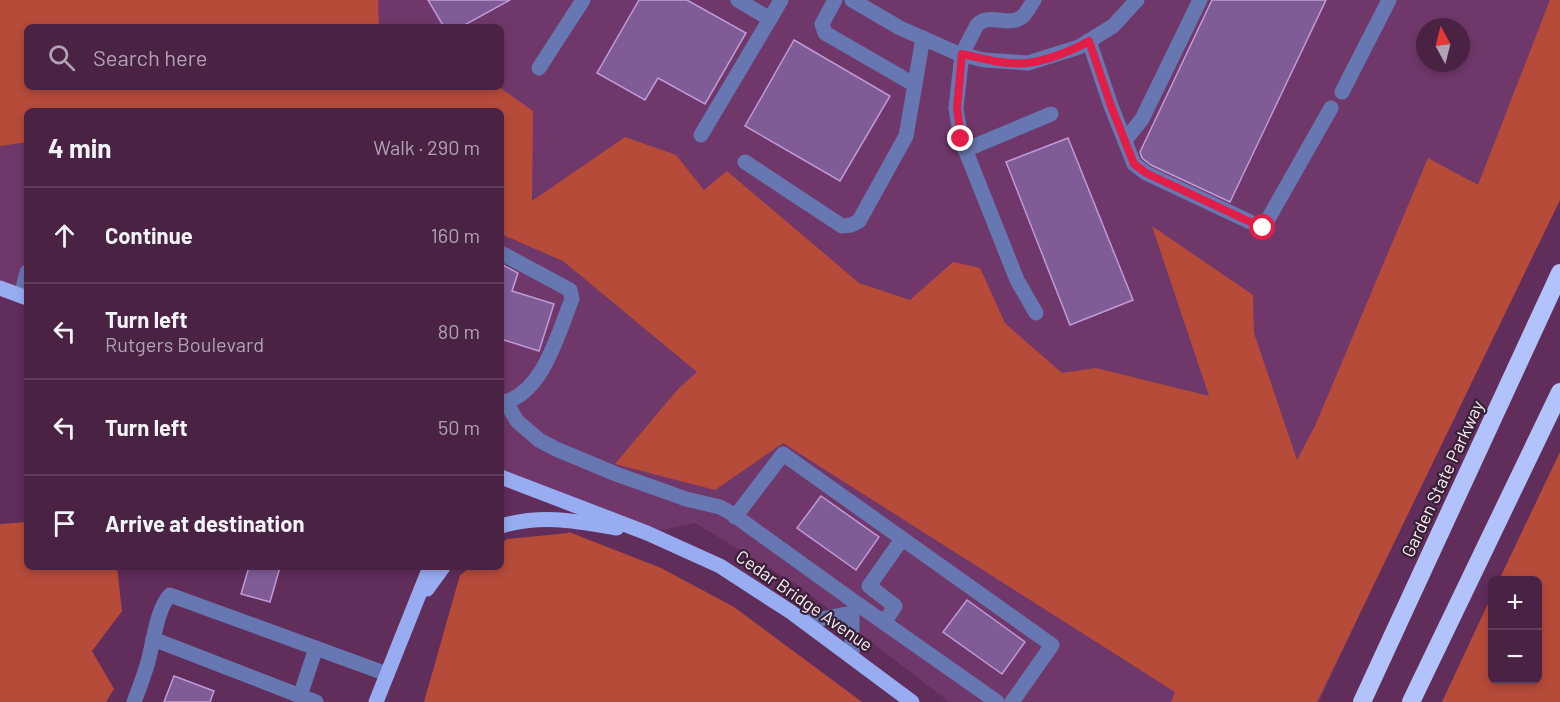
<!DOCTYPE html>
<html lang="en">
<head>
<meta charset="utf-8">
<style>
	body { margin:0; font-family:Barlow,sans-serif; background:#502a4b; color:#f1f3f6 }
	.controls { position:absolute; right:18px; bottom:18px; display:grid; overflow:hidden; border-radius:9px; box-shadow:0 3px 9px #0003 }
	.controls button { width:54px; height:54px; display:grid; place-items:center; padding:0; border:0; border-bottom:2px solid #613f5d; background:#492244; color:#f1f3f6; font:30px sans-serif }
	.compass { position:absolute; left:1416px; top:18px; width:54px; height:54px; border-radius:50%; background:#492244; box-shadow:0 3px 9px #0003; rotate:353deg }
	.stop { position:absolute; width:18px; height:18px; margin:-14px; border:4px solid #e11d48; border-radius:50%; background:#fff }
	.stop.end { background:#e11d48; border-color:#fff; box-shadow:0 2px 6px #0008 }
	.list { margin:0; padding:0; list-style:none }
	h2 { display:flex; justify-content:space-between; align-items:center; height:78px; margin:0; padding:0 24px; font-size:26px }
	h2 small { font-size:20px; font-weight:400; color:#b1a4b2 }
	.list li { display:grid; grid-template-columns:39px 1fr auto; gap:18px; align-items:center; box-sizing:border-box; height:96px; padding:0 24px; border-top:2px solid #613f5d }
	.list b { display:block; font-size:22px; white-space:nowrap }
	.list p { margin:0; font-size:20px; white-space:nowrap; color:#b1a4b2 }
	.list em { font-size:20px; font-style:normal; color:#b1a4b2 }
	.icon { flex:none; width:33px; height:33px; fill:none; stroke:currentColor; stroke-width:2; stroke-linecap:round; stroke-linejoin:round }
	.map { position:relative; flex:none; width:1560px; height:702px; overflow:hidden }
	.search { position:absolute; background:#492244; box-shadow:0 3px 9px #0003; left:24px; top:24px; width:480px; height:66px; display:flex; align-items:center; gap:15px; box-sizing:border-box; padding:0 21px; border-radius:9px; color:#b1a4b2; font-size:22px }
	.panel { position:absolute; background:#492244; box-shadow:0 3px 9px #0003; left:24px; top:108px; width:480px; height:462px; border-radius:9px }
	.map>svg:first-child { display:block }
	.built { fill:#70386a; fill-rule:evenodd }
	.forest { fill:#b64b3a }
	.building { fill:#805c97; stroke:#c09ad9; stroke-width:1.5 }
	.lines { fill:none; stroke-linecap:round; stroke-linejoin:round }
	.minor { stroke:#6777b1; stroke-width:15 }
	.major { stroke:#98acf2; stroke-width:15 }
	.highway { stroke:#b2c2fa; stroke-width:18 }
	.route { stroke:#e11d48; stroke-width:8 }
	.labels { text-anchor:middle; stroke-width:4.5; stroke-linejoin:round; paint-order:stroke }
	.street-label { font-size:18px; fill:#fbeef9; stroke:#382135 }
</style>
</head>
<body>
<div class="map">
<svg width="1560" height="702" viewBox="0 0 1560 702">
	<rect width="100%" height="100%" fill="#612d5b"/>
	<path class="built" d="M0,0H1560V185L1319,702H949L799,586L695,523L647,533L501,477V111H27V298L0,287ZM27,27H501V87H27ZM1425,27H1461V63H1425Z"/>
	<g class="forest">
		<polygon points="0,0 378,0 379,27 27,27 27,87 499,87 533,111 532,201 625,137 676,155 704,190 727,171 859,283 910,300 953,262 980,268 1005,323 1062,373 1096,368 1209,396 1152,226 1253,295 1254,333 1297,460 1315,426 1428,158 1478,185 1550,0 1560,0 1560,200 1317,702 1171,702 1175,692 783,443 715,490 615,464 678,389 697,372 563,261 501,234 501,111 27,111 27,142 0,146"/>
		<polygon points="1560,452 1560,702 1442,702 1492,595 1492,680 1538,680 1538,580 1499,580"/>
		<polygon points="27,522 27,567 117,567 122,611 92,651 114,689 106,702 0,702 0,524"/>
		<polygon points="569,532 661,568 734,607 862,702 424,702 460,575 471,567 501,567 501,544 507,539 568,533"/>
	</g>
	<g class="building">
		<polygon points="428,0 510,0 461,27 444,27"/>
		<polygon points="639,0 687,0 746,33 705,104 658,78 645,100 597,73"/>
		<polygon points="1212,0 1326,0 1230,202 1151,165 1142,158 1140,152"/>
		<polygon points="794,40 890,96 840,181 745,126"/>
		<polygon points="1068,138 1133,300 1070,325 1006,162"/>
		<polygon points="501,264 518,273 512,291 554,304 539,351 501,339"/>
		<polygon points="821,496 879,537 856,570 797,528"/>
		<polygon points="249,567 280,567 270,602 241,594"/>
		<polygon points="967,600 1025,642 1002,674 943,632"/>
		<polygon points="174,676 214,691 210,702 164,702"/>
	</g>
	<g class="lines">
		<g class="minor">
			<polyline points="738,0 770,19 781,0"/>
			<polyline points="835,0 822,24 825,33 915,85"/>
			<polyline points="852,0 900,28 959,54 984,60 1028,63 1079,47 1113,26 1137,0"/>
			<path d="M1034,0C1031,5 1027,12 1023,16C1010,28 989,12 977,25L962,54L956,108L961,139L1017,280L1036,313"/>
			<polyline points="1089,41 1111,106 1134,164 1146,173 1263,228 1331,108"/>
			<polyline points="539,68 583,0"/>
			<polyline points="1342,92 1389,0"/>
			<polyline points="701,135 770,19"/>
			<polyline points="1126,139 1142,119 1200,0"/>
			<polyline points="965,150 1051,114"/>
			<polyline points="745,162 842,226 851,225 859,221 906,136 923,38"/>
			<path d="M501,253L570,290L572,299C558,333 543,395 501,403"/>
			<polyline points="21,296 27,272"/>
			<polyline points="506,402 517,421 539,440 556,449 616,474 686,499 720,507 731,513 859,605 852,613 805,622"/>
			<polyline points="735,517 783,454 1052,645 1012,702"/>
			<polyline points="859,605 997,702"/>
			<polyline points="884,623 895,606 869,586 902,539"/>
			<polyline points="153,639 316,702"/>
			<polyline points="852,657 852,613"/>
			<polyline points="300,696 316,648"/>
			<path d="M134,702C139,689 144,675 148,662C153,644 157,608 170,595L387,674"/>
		</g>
		<g class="major">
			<polyline points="0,288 27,298"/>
			<polyline points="501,477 647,533 720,566 791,612 912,702"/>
			<path d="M501,526C542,514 576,521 617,528"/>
			<polyline points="427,589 443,567"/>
			<polyline points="376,702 430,567"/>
		</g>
		<g class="highway">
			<polyline points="1362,702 1560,273"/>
			<polyline points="1411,702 1560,392"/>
		</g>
	</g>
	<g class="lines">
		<path class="route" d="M961,139L957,108L962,54C983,59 1006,65 1027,63C1046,61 1074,50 1089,41L1111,106L1134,164L1146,173L1263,228"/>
	</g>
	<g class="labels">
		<g class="street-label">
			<text transform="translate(1443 479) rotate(-65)" y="6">Garden State Parkway</text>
			<text transform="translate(804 601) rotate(35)" y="6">Cedar Bridge Avenue</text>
		</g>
	</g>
</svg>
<div class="controls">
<button>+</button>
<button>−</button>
</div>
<svg class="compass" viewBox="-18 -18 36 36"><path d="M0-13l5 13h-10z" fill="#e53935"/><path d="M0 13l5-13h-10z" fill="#b1a4b2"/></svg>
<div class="stop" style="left:1263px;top:228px"></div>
<div class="stop end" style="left:961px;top:139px"></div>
<div class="search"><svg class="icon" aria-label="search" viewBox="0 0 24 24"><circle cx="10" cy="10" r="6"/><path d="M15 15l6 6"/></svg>Search here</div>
<section class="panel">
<h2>4 min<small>Walk · 290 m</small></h2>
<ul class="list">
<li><svg class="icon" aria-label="ahead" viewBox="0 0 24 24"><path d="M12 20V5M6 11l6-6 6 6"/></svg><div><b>Continue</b></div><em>160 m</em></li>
<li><svg class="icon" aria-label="left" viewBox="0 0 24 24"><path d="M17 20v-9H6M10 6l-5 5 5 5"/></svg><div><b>Turn left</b><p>Rutgers Boulevard</p></div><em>80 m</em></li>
<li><svg class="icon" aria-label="left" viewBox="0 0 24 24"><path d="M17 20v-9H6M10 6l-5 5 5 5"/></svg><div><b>Turn left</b></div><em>50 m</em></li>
<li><svg class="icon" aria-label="arrive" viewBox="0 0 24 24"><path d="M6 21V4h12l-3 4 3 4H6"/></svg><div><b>Arrive at destination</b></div></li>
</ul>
</section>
</div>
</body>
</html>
